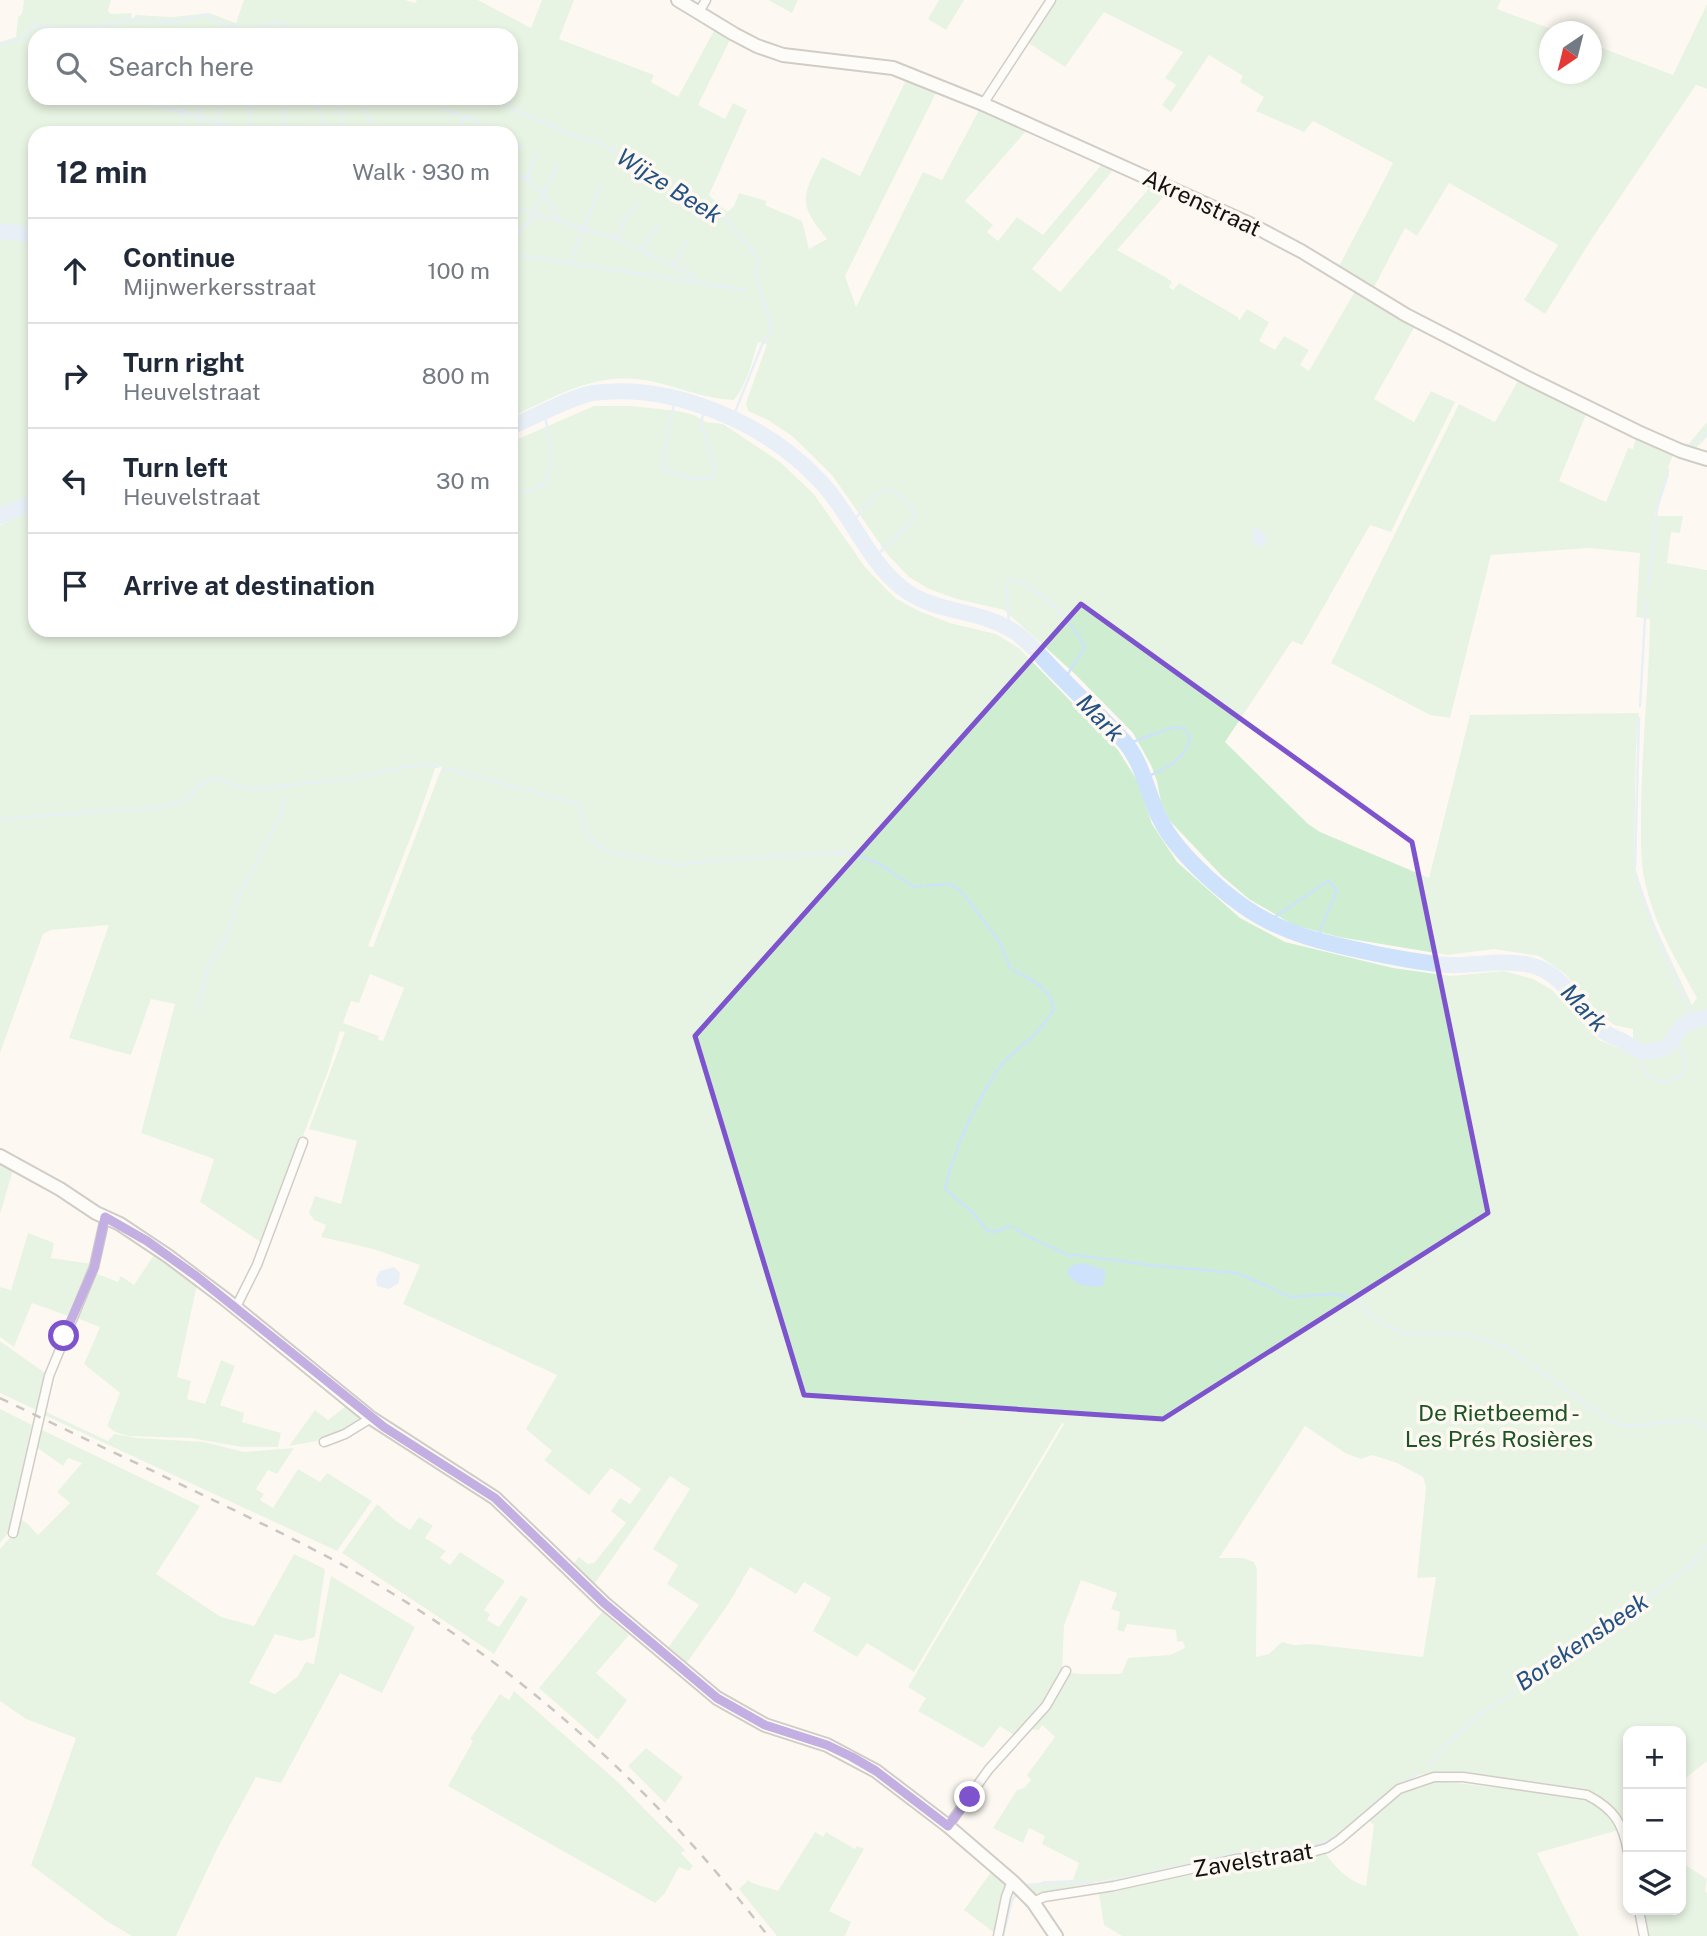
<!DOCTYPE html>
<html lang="en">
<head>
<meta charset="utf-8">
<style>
	body { margin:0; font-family:"Public Sans",sans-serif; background:#f6f6f7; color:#1f2937 }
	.controls { position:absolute; right:21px; bottom:21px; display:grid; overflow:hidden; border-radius:14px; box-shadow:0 4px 10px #0003 }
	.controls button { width:63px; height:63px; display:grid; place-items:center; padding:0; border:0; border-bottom:2px solid #e0e1e3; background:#fff; color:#1f2937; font:35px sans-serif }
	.compass { position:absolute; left:1539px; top:21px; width:63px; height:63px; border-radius:50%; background:#fff; box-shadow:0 4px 10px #0003; rotate:215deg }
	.stop { position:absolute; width:21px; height:21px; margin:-16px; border:5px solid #7d54ce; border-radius:50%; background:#fff }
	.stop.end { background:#7d54ce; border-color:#fff; box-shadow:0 2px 7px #0008 }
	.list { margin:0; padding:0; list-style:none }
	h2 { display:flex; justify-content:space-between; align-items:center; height:91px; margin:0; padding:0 28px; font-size:30px }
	h2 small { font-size:23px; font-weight:400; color:#747a83 }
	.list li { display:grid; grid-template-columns:46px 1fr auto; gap:21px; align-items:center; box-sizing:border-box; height:105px; padding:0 28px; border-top:2px solid #e0e1e3 }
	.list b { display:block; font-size:26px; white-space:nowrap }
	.list p { margin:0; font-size:23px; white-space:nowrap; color:#747a83 }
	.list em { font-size:23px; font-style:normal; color:#747a83 }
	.icon { flex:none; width:38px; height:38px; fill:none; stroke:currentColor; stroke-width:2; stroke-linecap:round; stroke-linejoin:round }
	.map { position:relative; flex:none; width:1707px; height:1936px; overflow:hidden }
	.search { position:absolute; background:#fff; box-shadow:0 4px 10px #0003; left:28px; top:28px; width:490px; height:77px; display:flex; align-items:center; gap:18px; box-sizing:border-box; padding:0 24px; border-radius:21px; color:#747a83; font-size:26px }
	.panel { position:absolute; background:#fff; box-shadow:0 4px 10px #0003; left:28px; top:126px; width:490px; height:511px; border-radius:21px }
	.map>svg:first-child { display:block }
	.green { fill:#cfedd0; fill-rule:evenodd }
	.water { fill:#cee3fb }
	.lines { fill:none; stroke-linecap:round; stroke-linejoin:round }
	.stream { stroke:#cee3fb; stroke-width:2.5 }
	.river { stroke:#cee3fb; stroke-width:16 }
	.street-casing { stroke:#9b9791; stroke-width:11 }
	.secondary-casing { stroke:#9b9791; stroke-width:16 }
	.street { stroke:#fff; stroke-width:8 }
	.secondary { stroke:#fff; stroke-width:12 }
	.rail { stroke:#8c8a85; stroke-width:2.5; stroke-dasharray:9 9; stroke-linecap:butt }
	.route { stroke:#7d54ce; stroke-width:9 }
	.marked { fill:none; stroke:#7d54ce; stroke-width:5; stroke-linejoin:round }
	.labels { text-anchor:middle; stroke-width:7; stroke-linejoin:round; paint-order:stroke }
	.street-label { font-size:23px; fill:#12110f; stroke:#fdf9f2 }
	.park-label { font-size:23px; fill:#1d5423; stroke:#fdf9f2 }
	.water-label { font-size:24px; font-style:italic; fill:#235183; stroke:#fdf9f2 }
</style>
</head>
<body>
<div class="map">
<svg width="1707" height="1936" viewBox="0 0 1707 1936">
	<rect width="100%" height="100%" fill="#fdf9f2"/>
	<g class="green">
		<path d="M22,0H111L108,11L111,14L131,13L132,20L136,15L173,17L209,13L236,23L244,0H405L415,3L417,0H478L531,28L542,0H574L559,39L654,75L651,82L678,97L715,29L731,38L698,105L725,119L733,103L747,110L709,195L727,212L734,206L739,193L767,201L765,205L802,221L809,249L827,239C797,203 802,197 822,157L860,176L906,80L937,91L845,276L856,307L923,172L942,180L980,108L1027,130L965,201L993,225L987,232L998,241L1017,217L1043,235L1103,163L1114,169L1032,269L1060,292L1151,186L1167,193L1117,250L1167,278L1172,282L1169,287L1173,290L1179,283L1238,317L1239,321L1247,309L1269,322L1259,341L1275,350L1284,336L1309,350L1300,365L1309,371L1355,291L1415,326L1374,399L1414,422L1431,391L1455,402L1391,532L1370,525L1302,645L1292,641L1225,742L1308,824L1320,832L1429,878L1470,715L1639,713L1636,750L1634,864L1649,913L1692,1005L1697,998C1678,963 1655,926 1646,886C1640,863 1641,841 1641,817C1641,751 1649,685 1650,619L1636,617L1640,553L1589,548L1491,555L1450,718L1430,715L1331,663L1459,404L1495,422L1519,379L1587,412L1559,481L1606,502L1628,448L1633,449L1636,437L1671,453L1673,455L1668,468L1670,469L1654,516H1683L1680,533L1671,532L1667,563L1707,570V1761L1681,1782V1731H1628V1823L1626,1825L1604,1800L1574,1788L1435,1772L1419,1775L1395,1786L1338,1835L1320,1844L1307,1847L1238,1853L1187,1865L1035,1894L1029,1887L1044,1881L1073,1880L1079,1863L1042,1844L1045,1836L1029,1828L1023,1843L993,1828L1017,1790L1024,1788L1031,1780L1027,1775L1055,1737L1042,1725L1039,1730L1031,1729L1021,1740L1000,1726L983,1748L918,1711L926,1698L908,1687L1064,1424L1062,1423L914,1672L867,1643L857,1657L813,1631L831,1598L804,1582L796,1594L750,1567L729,1603L686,1664L667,1649L699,1605L667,1584L678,1565L653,1549L690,1489L670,1476L593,1586L571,1567L579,1557L588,1564L594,1563L626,1523L611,1511L620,1498L630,1504L641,1489L611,1468L589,1495L544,1460L552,1451L526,1429L557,1375L403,1304L420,1265L373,1249L321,1237L326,1225L314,1220L309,1213L315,1196L341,1204L357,1141L309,1129L345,1032L340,1031L328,1071L262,1243L200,1202L214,1159L141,1133L175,1004L151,999L131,1055L69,1038L109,925L51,930L43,934L0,1053V525L35,510V630H511V442L594,406H632L678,411L694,415L706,422L723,424L780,462L813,493L865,567L895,598L919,611L950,623L996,634L1019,648L1118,750L1138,782L1152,824L1177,862L1240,918L1285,942L1393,968L1450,976L1504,971L1533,979L1552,990L1599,1040L1633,1054V1029L1614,1025L1595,1009L1565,974L1539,956L1494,949L1448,955L1339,937L1294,925L1249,899L1222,876L1169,820L1161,802L1157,781L1151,765L1133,733L1075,674L1004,610L957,599L929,589L909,577L887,554L832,475L792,436L768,420L748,411L746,403L767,344L758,342C752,361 747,385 734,400C706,399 678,387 650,381C598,370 556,396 511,417V133H35V228L0,224V42L16,37L18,17L22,14L24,1ZM35,35H511V98H35ZM436,766L442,767L373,947L368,946L417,821ZM370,974L404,988L383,1041L378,1040L379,1036L343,1023L351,1001L359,1003ZM1305,1426L1345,1453L1361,1459L1372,1455L1397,1463L1423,1477L1426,1487L1417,1578L1436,1577L1423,1657L1311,1644L1294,1645L1282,1642L1269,1654L1256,1657L1257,1569L1254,1562L1243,1558H1219ZM1081,1580L1117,1593L1111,1609L1120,1612L1117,1630L1124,1632L1127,1624L1176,1630L1177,1642L1183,1641L1185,1648L1170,1655L1128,1658L1122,1673L1117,1674H1081L1062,1672L1064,1626Z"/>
		<polygon points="768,0 798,0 792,13"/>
		<polygon points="939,0 964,0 946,30 928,19"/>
		<polygon points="1054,0 1501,0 1497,9 1557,31 1550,32 1550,74 1592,74 1592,44 1673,75 1707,4 1707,89 1696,85 1591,240 1545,314 1524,300 1558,245 1449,183 1417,236 1405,228 1373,289 1338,268 1393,163 1313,121 1304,132 1256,111 1264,97 1240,82 1243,76 1209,55 1171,112 1162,105 1176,85 1165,78 1183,52 1104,12 1065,67 1027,42"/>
		<polygon points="0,239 35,240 35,496 0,510"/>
		<polygon points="1707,422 1707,437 1694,450 1686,447"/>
		<polygon points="0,1163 13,1170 0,1214"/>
		<polygon points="28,1233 54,1243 51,1258 93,1264 68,1316 32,1303 14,1347 0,1337 0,1287 11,1290"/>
		<polygon points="154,1255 197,1285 177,1377 191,1381 187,1399 205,1404 221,1360 235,1366 220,1405 244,1413 242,1422 281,1433 278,1447 242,1447 191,1438 128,1436 115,1432 107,1426 120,1393 84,1364 100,1327 74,1317 95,1273 118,1282 121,1276 134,1285"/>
		<polygon points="0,1341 45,1373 36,1410 0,1393"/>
		<polygon points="346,1406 362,1419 322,1440 289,1446 315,1410 328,1420"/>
		<polygon points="0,1409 32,1425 10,1531 0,1543"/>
		<polygon points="42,1410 108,1441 114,1434 137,1438 204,1442 244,1452 294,1448 277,1474 268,1470 256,1489 264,1494 260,1500 273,1508 298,1469 320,1482 327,1473 372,1501 337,1551 42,1414"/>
		<polygon points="40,1429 200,1506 156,1574 221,1617 254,1626 294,1554 325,1569 315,1637 301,1641 275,1634 249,1683 275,1694 298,1676 306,1662 314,1664 331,1576 415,1627 382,1693 340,1673 281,1783 256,1777 218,1847 176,1936 132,1936 108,1922 31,1865 76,1738 26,1719 0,1701 0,1549 14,1533 19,1518 29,1525 38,1535 70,1503 57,1492 82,1463 68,1458 63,1466 35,1446"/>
		<polygon points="377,1504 396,1521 410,1530 419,1517 433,1526 425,1538 446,1551 440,1558 450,1565 460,1552 505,1581 484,1610 490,1614 487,1620 499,1627 521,1595 528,1599 494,1654 342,1553"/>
		<polygon points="602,1612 629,1635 596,1673 627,1700 598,1740 539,1688"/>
		<polygon points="514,1691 618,1782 685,1850 681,1853 693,1866 689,1871 679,1867 665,1893 655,1903 448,1786 473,1741 470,1739 500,1694 509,1700"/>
		<polygon points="646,1748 683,1777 665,1803 628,1766"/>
		<path d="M1440,1781L1574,1796C1594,1802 1608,1812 1619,1830L1537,1853L1579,1936H1122L1104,1925L1099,1894L1237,1863L1325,1852C1333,1866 1350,1882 1366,1886L1374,1825L1367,1819C1390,1800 1410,1786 1440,1781Z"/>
		<path d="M815,1832L823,1837L826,1832L855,1849L857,1846L864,1849L829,1911L851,1922L845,1936H777L739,1889L748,1880C755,1886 769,1887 778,1891Z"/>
		<polygon points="1681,1862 1707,1879 1705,1891 1707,1893 1707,1936 1649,1936 1644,1910 1681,1910"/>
		<polygon points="991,1872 1004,1882 1005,1887 996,1934 964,1910"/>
	</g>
	<g class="water">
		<polygon points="1258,527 1266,538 1267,542 1264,546 1253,545 1253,529"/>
		<path d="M1083,1263L1103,1269L1106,1273L1103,1285C1090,1289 1074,1285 1067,1273L1070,1266Z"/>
		<polygon points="394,1267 400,1273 399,1283 389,1289 377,1286 376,1278 380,1271"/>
	</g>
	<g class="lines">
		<g class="stream">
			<polyline points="0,45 26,37 36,24 57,29 99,27 129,19 176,22 203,15 208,16 222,24 251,30 278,22 295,31 328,35"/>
			<polyline points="131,98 253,133"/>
			<polyline points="183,98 183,112"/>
			<polyline points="313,98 329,133"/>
			<polyline points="340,98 343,133"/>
			<polyline points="360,98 375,133"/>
			<path d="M488,98L578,137L600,142L622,157L638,171L690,194L727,220L758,258C749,284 770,305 771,331L764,340L733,417"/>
			<polyline points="441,107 463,118"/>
			<polyline points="181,133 182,117"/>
			<polyline points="198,133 203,98"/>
			<polyline points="217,133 221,98"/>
			<polyline points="249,133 251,98"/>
			<polyline points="284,133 285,98"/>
			<polyline points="458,133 465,117 480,122"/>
			<polyline points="511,149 522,145"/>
			<path d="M511,169C530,182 551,195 558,219"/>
			<polyline points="511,179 513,177"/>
			<polyline points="527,179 537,153"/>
			<polyline points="543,194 558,163"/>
			<polyline points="511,207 617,239 690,274 694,277 695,282"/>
			<polyline points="517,234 530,221 542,196"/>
			<polyline points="617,239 625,219 636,204"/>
			<polyline points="642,250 658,224"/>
			<polyline points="511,254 747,290"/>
			<polyline points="570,262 601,185"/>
			<polyline points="673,264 688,240"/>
			<path d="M675,399C673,415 660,459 663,469C679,475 695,482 713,477L715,469L701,423L705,407"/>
			<polyline points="1693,445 1707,433"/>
			<path d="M511,490C563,500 552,445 544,413"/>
			<path d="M850,523C879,499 878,469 914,510L913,520L874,558"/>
			<polyline points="1648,589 1657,508 1668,474"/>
			<path d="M1008,627C1010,612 1006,598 1007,583L1013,579C1037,586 1075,625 1085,647L1064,680"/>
			<polyline points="1640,706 1646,600"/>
			<path d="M1127,744L1174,727L1185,729L1190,737C1186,761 1165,768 1145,778"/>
			<polyline points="445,768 579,804 587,836 606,851 679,865 705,861 846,852 878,863 914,887 922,886"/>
			<polyline points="0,819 161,807 185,801 203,783 214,778 250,789 350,779 409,766 424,765 438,767"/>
			<polyline points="1635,867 1639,718"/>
			<polyline points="1635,874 1657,935 1687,1005"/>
			<path d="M926,886L951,884L962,892L999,941L1011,969C1030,979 1050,986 1054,1010C1048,1017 1043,1025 1037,1032C1023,1046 1006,1056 995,1074C972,1110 955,1147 945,1189L972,1212L988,1231L994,1232L1011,1226"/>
			<polyline points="1269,921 1328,881 1337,890 1321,928 1318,941"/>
			<polyline points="1689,1009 1694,1020"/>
			<polyline points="198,1010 209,965 226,939 238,898 279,818 283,808 283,797"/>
			<path d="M1638,1051C1640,1060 1642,1070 1649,1076C1662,1086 1687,1081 1685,1060C1684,1054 1678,1046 1675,1040"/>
			<path d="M1015,1228C1034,1243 1050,1244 1069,1256L1075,1255L1158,1266L1237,1273L1291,1297L1333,1294L1349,1297L1362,1305L1369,1315L1401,1333L1465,1334L1507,1347L1527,1362"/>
			<polyline points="1533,1366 1613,1423 1629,1426 1692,1420 1707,1428"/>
			<polyline points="1427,1767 1450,1741 1485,1710 1508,1697 1527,1676 1628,1613 1694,1562 1707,1546"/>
			<polyline points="1400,1785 1418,1773"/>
			<polyline points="1240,1853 1321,1844 1336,1837 1389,1792"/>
			<polyline points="1098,1884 1235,1854"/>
			<polyline points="1025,1885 1074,1882 1091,1883"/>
			<polyline points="1003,1936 1012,1900 1016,1895"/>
		</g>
		<g class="river">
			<polyline points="0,231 35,235"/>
			<path d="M511,427C532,418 573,396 593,393C674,382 767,424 821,482C851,514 867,560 902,588C934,613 974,609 1006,627C1025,636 1041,657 1056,672C1078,695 1102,717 1124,741C1144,764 1147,795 1161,821C1176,851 1216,887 1243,906C1285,936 1333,945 1382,955C1404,959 1427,964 1449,965C1477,966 1502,959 1530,965C1569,974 1577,1014 1606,1033C1612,1037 1620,1039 1626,1043C1636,1049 1640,1053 1653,1051C1671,1048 1671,1041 1680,1029C1686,1022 1698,1019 1707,1017"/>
			<polyline points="0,516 35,502"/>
		</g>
		<g class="street-casing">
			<g id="street">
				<polyline points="699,12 706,0"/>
				<polyline points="983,104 1051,0"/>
				<polyline points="236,1307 257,1265 303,1142"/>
				<polyline points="324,1442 345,1434 371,1418"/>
				<polyline points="13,1533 49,1376 94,1267 105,1218"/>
				<polyline points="948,1826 989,1769 1046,1706 1066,1671"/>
				<path d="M1033,1902L1044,1897L1114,1886L1236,1859L1312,1852L1327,1848L1339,1840L1399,1789L1434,1777H1463L1587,1795C1614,1809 1623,1823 1628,1852"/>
				<polyline points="1639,1910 1644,1936"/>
				<polyline points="998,1936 1006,1897 1012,1881"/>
			</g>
		</g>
		<g class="secondary-casing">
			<g id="secondary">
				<polyline points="678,0 734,34 757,46 783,55 893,68 983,104 1250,224 1301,251 1406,315 1526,377 1638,432 1681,451 1707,459"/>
				<polyline points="0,1156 60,1189 96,1213 120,1224 168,1256 225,1299 371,1418 495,1498 604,1603 717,1698 765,1725 827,1745 876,1771 948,1826 1012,1881 1033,1902 1056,1936"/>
			</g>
		</g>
		<use href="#street" class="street"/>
		<use href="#secondary" class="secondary"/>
		<path class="rail" d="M0,1398C70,1432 141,1465 211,1499C271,1528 332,1557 390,1592C537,1682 663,1799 768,1936"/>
	</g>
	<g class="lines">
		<polyline class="route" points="64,1336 94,1268 105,1217 147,1241 196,1276 384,1427 495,1498 604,1603 717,1698 765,1725 827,1745 852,1757 876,1771 948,1826 970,1797"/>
	</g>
	<path d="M0 0H1707V1936H0ZM1081,604L1412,842L1488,1213L1163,1419L804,1395L695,1036Z" fill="#fdf9f2" fill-opacity=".55" fill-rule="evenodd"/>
	<path class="marked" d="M1081,604L1412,842L1488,1213L1163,1419L804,1395L695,1036Z"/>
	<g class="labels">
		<g class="street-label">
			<text transform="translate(1202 203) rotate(25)" y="8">Akrenstraat</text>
			<text transform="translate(1253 1860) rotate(-9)" y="8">Zavelstraat</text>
		</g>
		<g class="park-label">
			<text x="1499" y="1421">De Rietbeemd -<tspan x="1499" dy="26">Les Prés Rosières</tspan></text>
		</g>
		<g class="water-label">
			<text transform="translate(669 186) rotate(32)" y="8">Wijze Beek</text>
			<text transform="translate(1100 718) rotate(46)" y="8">Mark</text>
			<text transform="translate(1584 1008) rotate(47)" y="8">Mark</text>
			<text transform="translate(1582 1642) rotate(-34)" y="8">Borekensbeek</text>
		</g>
	</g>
</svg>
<div class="controls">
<button>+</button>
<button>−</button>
<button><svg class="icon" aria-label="layers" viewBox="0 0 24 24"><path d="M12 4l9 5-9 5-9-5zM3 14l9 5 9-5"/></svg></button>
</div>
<svg class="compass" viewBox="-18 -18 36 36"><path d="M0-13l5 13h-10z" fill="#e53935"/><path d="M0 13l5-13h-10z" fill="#747a83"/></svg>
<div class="stop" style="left:64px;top:1336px"></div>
<div class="stop end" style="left:970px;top:1797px"></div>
<div class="search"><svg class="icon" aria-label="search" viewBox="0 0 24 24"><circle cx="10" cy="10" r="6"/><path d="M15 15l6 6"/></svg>Search here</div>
<section class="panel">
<h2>12 min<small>Walk · 930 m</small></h2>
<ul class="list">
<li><svg class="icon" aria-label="ahead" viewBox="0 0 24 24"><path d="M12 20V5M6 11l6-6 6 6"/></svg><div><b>Continue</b><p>Mijnwerkersstraat</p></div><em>100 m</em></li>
<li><svg class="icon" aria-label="right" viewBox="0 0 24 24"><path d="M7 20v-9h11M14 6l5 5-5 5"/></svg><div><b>Turn right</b><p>Heuvelstraat</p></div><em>800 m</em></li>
<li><svg class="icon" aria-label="left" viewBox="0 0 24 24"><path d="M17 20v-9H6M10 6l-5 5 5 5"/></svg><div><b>Turn left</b><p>Heuvelstraat</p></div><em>30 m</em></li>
<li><svg class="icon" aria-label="arrive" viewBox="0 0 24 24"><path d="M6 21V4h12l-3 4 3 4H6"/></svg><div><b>Arrive at destination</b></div></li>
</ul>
</section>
</div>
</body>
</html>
